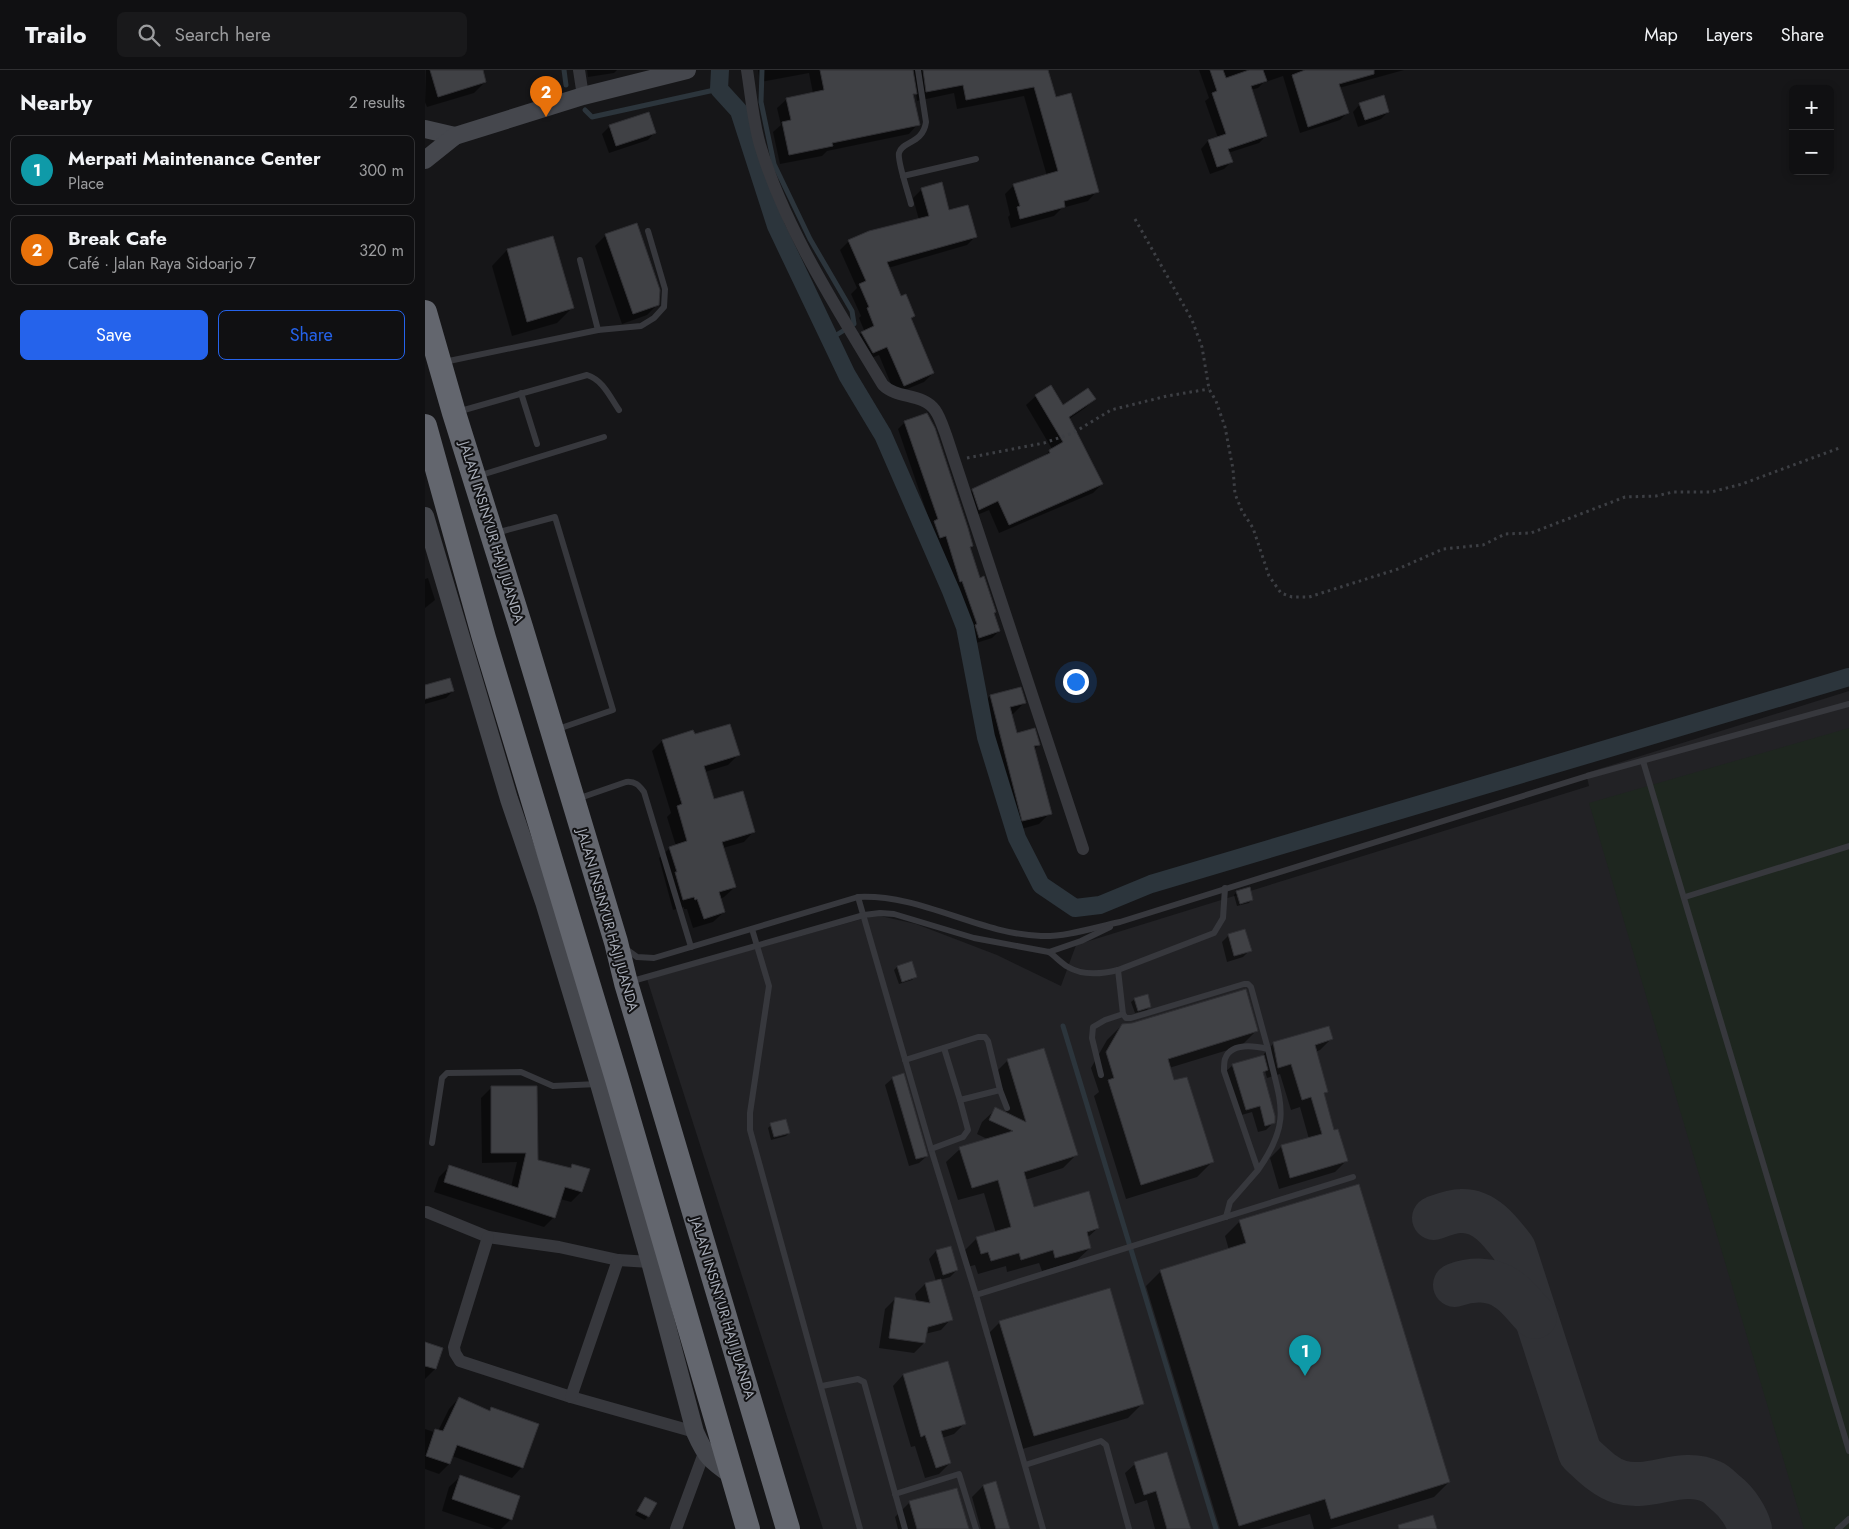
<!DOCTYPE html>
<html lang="en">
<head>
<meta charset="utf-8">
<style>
	body { margin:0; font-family:Jost,sans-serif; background:#19191b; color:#f1f3f6 }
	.controls { position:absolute; right:15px; top:15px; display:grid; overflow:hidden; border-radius:8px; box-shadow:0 2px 8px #0003 }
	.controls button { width:45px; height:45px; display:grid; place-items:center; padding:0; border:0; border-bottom:1px solid #303032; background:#101012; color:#f1f3f6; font:25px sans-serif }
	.you { position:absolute; left:650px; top:611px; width:18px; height:18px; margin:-12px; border:4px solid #fff; border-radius:50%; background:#1a73e8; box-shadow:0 0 0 8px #1a73e833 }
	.badge { display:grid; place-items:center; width:32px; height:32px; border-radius:50%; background:#2563eb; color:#fff; font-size:16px; font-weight:700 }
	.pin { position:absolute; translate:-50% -41px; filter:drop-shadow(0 1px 2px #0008) }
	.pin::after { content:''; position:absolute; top:26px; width:18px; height:15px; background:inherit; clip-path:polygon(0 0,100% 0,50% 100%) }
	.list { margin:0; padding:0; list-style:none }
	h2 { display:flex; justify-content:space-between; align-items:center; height:65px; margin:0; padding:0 20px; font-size:21px }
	h2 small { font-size:16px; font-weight:400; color:#9c9d9f }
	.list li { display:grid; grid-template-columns:32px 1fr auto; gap:15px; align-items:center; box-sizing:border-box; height:70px; margin:0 10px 10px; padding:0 10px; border:1px solid #303032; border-radius:8px }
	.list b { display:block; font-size:19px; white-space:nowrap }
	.list p { margin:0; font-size:16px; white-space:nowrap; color:#9c9d9f }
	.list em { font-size:16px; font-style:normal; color:#9c9d9f }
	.actions { display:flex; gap:10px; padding:15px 20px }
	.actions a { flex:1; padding:11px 0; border:1px solid #2563eb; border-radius:8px; text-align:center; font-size:18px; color:#2563eb }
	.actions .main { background:#2563eb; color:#fff }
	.icon { flex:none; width:28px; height:28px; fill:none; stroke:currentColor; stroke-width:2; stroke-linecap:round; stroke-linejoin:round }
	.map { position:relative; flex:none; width:1424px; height:1459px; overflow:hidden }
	header { display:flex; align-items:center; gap:30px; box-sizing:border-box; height:70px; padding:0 25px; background:#101012; border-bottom:1px solid #303032 }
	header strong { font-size:24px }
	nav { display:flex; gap:28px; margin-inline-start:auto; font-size:18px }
	.search { width:350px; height:45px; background:#19191b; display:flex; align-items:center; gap:12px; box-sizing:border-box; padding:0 18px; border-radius:8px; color:#9c9d9f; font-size:19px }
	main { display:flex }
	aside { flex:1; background:#101012 }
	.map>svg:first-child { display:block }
	.built { fill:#222225 }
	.green { fill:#1e261f }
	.shadow { fill:#0007 }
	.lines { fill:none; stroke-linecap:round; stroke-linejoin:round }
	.stream { stroke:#2c353c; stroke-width:5 }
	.canal { stroke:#2c353c; stroke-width:18 }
	.taxiway { stroke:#303135; stroke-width:44 }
	.building { fill:#404145; stroke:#303034 }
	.path { stroke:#3d3f44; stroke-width:3; stroke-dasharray:2.5 4; stroke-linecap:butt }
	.lane { stroke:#37383d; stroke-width:6 }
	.street { stroke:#37383d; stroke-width:12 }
	.secondary { stroke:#45474d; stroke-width:18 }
	.highway { stroke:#63666e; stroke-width:24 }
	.labels { text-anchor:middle; stroke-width:4; stroke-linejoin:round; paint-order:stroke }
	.street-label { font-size:14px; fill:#a8adb8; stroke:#111113 }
</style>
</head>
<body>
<header>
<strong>Trailo</strong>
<div class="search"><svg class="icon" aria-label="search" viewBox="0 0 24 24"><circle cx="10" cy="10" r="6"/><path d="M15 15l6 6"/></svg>Search here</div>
<nav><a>Map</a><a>Layers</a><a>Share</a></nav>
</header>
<main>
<aside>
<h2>Nearby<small>2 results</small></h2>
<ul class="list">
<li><span class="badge" style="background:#0f9aa8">1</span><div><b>Merpati Maintenance Center</b><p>Place</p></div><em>300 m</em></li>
<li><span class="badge" style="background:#e8710a">2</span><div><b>Break Cafe</b><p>Café · Jalan Raya Sidoarjo 7</p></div><em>320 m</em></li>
</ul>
<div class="actions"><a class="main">Save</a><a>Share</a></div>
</aside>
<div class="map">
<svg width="1424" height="1459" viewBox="0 0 1424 1459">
	<rect width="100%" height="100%" fill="#161618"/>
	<polygon class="built" points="1424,621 1424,1459 398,1459 222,909 451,845 491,854 572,885 636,916 651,875 1164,716 1161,703"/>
	<polygon class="green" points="1424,658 1424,1459 1379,1459 1164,733"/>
	<g class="shadow">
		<polygon points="56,0 60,12 49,23 2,37 0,32 1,0"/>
		<polygon points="162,0 192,0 189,3 163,7"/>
		<polygon points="333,0 622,0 630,28 672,121 663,131 637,138 629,146 586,158 583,147 585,145 580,124 589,115 622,106 599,26 532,39 529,23 492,31 491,23 487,26 493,54 484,64 402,81 397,86 355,94 348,62 356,55 352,38 362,29 388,23 384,3 335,12"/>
		<polygon points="774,0 979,0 914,18 922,43 915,50 875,63 858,6 838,13 833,18 826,20 841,66 834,73 803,83 806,92 799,99 785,104 776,79 783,71 793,68 780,31 784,28"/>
		<polygon points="935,34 963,42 956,49 933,57 928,42"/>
		<polygon points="185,56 230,62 223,70 184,83 177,64"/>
		<polygon points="497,119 550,167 542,175 463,198 475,227 489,246 485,250 508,303 499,312 470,324 454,285 439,291 428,271 439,260 434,248 436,246 426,224 432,218 415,180 424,171 494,150 488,128"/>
		<polygon points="181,165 233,234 222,245 197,254 170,176"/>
		<polygon points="127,168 147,238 132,253 87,266 67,196 82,180"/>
		<polygon points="626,317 638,336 669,329 660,338 644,349 677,414 668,423 574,463 564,440 545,448 539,429 548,420 616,389 627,379 601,335 611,326"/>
		<polygon points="480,352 547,475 544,478 574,561 567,568 548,574 544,562 546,561 530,517 529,518 514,472 508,474 503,458 506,455 473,359"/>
		<polygon points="3,508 10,530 0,538 0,509"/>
		<polygon points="0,616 28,621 21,628 0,634"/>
		<polygon points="565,626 600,632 588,644 586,644 591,665 614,675 609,679 625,743 614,754 586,762 554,637"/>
		<polygon points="269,666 313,685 303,695 280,702 289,731 329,761 319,772 298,778 310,817 299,827 295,829 299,842 288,852 268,858 262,839 259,839 259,837 248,840 234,788 245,778 251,776 242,747 246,743 227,681 237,671"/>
		<polygon points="812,822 827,829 824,833 812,836 809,825"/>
		<polygon points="804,865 825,880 818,887 802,892 797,872"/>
		<polygon points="472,897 490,907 487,910 474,914 469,900"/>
		<polygon points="710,929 725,936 722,940 710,943 706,932"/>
		<polygon points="708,954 831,961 816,976 744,998 748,1012 787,1092 772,1107 701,1129 669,1026 674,1022 666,998 682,970 697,955"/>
		<polygon points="906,969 895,980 890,982 902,1021 898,1025 909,1061 921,1091 910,1102 854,1119 845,1088 856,1077 884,1069 875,1037 866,1040 855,1004 842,1008 840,1001 837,1005 849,1052 841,1060 833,1062 827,1042 813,1046 800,1002 808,995 838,986 838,985 849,973"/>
		<polygon points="583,990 651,1085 638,1098 600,1110 608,1139 673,1158 662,1168 665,1178 651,1191 617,1201 614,1193 582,1202 581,1196 553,1204 550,1195 542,1197 538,1182 552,1168 571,1163 559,1123 533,1130 521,1092 535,1079 564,1070 552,1064 557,1052 571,1039 582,1044 569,1004"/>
		<polygon points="468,1008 502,1086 494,1093 484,1096 460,1015"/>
		<polygon points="66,1018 112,1091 145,1099 148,1095 156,1122 146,1132 135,1129 129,1147 119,1157 9,1122 14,1107 24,1097 86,1117 92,1092 57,1093 56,1028"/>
		<polygon points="346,1055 364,1063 361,1066 346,1070 343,1058"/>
		<polygon points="815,1151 1024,1412 1009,1427 904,1459 889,1459 885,1444 834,1459 795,1459 721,1216 736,1201 804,1180 800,1166"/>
		<polygon points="525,1177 532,1200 525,1207 515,1210 526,1249 516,1260 500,1264 499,1273 489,1283 454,1278 460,1239 470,1229 492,1232 490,1224 500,1214 511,1211 504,1189 511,1181"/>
		<polygon points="575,1252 718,1333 703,1348 594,1380 560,1267"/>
		<polygon points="0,1273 10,1299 0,1309"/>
		<polygon points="478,1305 540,1353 529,1364 517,1368 525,1393 514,1404 500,1408 490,1376 486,1377 468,1316"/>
		<polygon points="34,1328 63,1342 66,1339 97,1397 87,1408 27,1386 24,1394 14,1404 0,1399 0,1359 9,1362 11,1360 13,1361 24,1339"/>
		<polygon points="710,1394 764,1459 730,1459 722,1430 710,1434 700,1403"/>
		<polygon points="36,1406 86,1449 76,1459 70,1459 17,1441 24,1417"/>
		<polygon points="570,1413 583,1459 556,1459 547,1427 558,1416"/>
		<polygon points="220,1428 223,1446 220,1450 210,1445"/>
		<polygon points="485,1432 543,1459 473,1459 470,1447"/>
	</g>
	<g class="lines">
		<g class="stream">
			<polyline points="139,0 141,15"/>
			<polyline points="337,0 336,32 349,94 385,169 427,241 429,254 405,269"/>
			<polyline points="160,40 167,47 294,19"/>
			<polyline points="638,956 791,1459"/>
		</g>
		<polyline class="canal" points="295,0 294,19 314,41 351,156 422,305 458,365 526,521 540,557 561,667 592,768 616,815 650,838 675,835 726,814 1424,607"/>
		<g class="taxiway">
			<path d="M1009,1148C1017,1145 1027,1141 1036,1141C1060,1140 1076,1162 1089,1179L1155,1383C1167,1394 1179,1407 1195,1412C1226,1421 1257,1397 1287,1412C1292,1414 1297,1420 1302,1424C1312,1432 1322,1447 1325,1459"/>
			<path d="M1030,1215C1046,1209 1067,1208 1082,1219C1093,1226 1101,1238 1110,1247"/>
		</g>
	</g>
	<g class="building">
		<polygon points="5,0 58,0 61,12 13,27"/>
		<polygon points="395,0 488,0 492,24 488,24 495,55 407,73 408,76 364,85 357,52 366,50 361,28 399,20"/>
		<polygon points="498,0 623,0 631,27 646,23 674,122 639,131 640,137 595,149 592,137 595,136 588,114 633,101 609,17 541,30 538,15 501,22"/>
		<polygon points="785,0 798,0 801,8 824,0 838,0 842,11 826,16 842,66 803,79 808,92 792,97 783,70 801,64 787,23 792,21"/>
		<polygon points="880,0 949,0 949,4 914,14 924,43 883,57 867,5"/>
		<polygon points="959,25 964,42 940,50 934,33"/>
		<polygon points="224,42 231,63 191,76 184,55"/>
		<polygon points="517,112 524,140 543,135 552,167 462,192 476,226 481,224 490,246 486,248 509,303 479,316 462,277 448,283 436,262 449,256 442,238 444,237 434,214 441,211 423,170 444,161 504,146 496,118"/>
		<polygon points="212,153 235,220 234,235 208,244 180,164"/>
		<polygon points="128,166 149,238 102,252 82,179"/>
		<polygon points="626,315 638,335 663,318 671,329 644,347 678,414 584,455 573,431 554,440 547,419 625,383 624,380 638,372 610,325"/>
		<polygon points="502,343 510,358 543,458 548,476 545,477 555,508 559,506 571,542 569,543 575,561 554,568 550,555 552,554 537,511 535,512 521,466 515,468 509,451 513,449 479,351"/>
		<polygon points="25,608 29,621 0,629 0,615"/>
		<polygon points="596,617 601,633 585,637 592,663 610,658 615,675 609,676 627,744 597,751 565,625"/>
		<polygon points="305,654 315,685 279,696 289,729 318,721 330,762 297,772 311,817 294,822 300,842 279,849 272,829 270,830 269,827 258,830 250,802 252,802 244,777 262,771 252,736 257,734 237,670 268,660 270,664"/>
		<polygon points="825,817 828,830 815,834 811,821"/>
		<polygon points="820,859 827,881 809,886 803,864"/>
		<polygon points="487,891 492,907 477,912 472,896"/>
		<polygon points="821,919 833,961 743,989 749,1010 762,1007 789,1092 716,1115 683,1010 689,1008 681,982 697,954 707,953"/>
		<polygon points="723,924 726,937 713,941 709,928"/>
		<polygon points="904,956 908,969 890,975 903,1022 899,1023 909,1060 913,1059 923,1091 865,1108 856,1075 897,1064 886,1027 877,1030 866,994 853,998 848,972"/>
		<polygon points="619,978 653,1085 599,1102 609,1137 664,1121 674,1158 662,1162 666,1178 630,1188 628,1180 596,1190 594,1183 566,1191 563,1182 556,1184 551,1167 586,1157 573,1110 547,1118 534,1077 588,1061 564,1050 570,1037 601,1052 582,989"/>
		<polygon points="839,985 843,1000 838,1002 850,1046 850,1053 840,1056 835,1036 821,1040 807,994"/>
		<polygon points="479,1003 503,1086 491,1089 467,1007"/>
		<polygon points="66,1016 112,1016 113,1090 146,1098 147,1094 165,1099 157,1122 140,1117 130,1148 19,1112 24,1095 93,1118 101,1083 66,1083"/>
		<polygon points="361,1049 365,1063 349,1067 345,1053"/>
		<polygon points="934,1114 1025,1412 906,1449 900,1429 814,1456 735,1200 821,1173 814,1150"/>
		<polygon points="526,1176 533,1200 518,1205 511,1180"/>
		<polygon points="516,1209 528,1250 503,1257 500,1273 464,1268 470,1227 505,1233 500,1213"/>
		<polygon points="685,1218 719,1334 609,1366 574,1251"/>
		<polygon points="0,1272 18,1278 11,1299 0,1296"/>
		<polygon points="523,1291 541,1354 516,1361 526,1393 511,1398 500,1365 496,1367 478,1304"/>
		<polygon points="34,1327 65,1341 66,1337 114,1354 98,1398 32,1375 25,1394 1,1386 10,1359 18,1361"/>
		<polygon points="742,1382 752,1415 766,1459 742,1459 731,1421 719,1425 709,1392"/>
		<polygon points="35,1405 95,1426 87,1450 27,1429"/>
		<polygon points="571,1411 585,1459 571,1459 558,1415"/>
		<polygon points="532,1418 544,1459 492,1459 484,1431"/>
		<polygon points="220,1427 232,1433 224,1447 212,1441"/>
		<polygon points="1008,1445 1012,1459 974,1459 973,1455"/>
	</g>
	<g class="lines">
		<g class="path">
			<polyline points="710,149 767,250 777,277 784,319 791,331 800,357 808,399 810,424 817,441 828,458 844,506 856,523 867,527 884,527 973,499 1018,479 1058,475 1080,464 1106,463 1200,427 1231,426 1248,422 1286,422 1317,414 1417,377"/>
			<polyline points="542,388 619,373 648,363 686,340 742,326 784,319"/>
		</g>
		<g class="lane">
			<polyline points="478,106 551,89"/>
			<path d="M486,134C484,125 472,91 474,83C477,71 498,74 501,52L493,0"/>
			<polyline points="155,190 173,260"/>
			<polyline points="19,292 173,260 216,256 229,248 239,237 240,219 223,161"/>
			<polyline points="96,323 112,374"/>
			<path d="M32,342L162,305C178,310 185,327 194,340"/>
			<polyline points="53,406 179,367"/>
			<polyline points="71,463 130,447 188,640 133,659"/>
			<polyline points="1218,691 1424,1381"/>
			<path d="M152,729L201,712C210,711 214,715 219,722L266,877"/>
			<polyline points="433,827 506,1079 551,1225 618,1459"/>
			<polyline points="1260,827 1424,776"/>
			<polyline points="327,859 344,916 325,1043 325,1060 435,1459"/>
			<path d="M201,879L212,887L229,888L433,827C497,824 553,864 616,866C641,867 671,857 695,852L1162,706L1424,634"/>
			<path d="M624,882C630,886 636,893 643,897C658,906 677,904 693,900L789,863L798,848L800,818"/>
			<polyline points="693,900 698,944 701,948 706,948 819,914 823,914 826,917 843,979"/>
			<polyline points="204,912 439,845 455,843 469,844 549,868 624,882 656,871 685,857"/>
			<polyline points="519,978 535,1030 575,1020"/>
			<polyline points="480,990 553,967 560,967 563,971 575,1020 582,1038"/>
			<polyline points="676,1005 667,968 668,957 680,950 698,944"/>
			<polyline points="7,1073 17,1008 22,1003 96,1002 128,1016 173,1014"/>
			<polyline points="506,1079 538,1067 543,1060 535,1030"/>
			<path d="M801,1147L805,1132L833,1100L799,1001C799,998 799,992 800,989C806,972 830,976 843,979C855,1033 868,1050 833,1100"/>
			<polyline points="551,1225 928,1107"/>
			<polyline points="397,1316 433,1309 439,1312 480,1459"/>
			<polyline points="600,1395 676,1371 681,1375 704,1459"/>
			<polyline points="470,1424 534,1404 551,1459"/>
			<polyline points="1413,1459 1424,1449"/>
		</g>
		<g class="street">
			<polyline points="154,0 158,26"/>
			<path d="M322,0C326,25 328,51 335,75C360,159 413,240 458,315C472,329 498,323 510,340C515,347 518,357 521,365L658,779"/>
			<polyline points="2,1142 63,1167 134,1177 193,1190 225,1192"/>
			<polyline points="63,1167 29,1277 30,1283 35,1291 146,1327 270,1362"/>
			<polyline points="146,1327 193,1190"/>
			<polyline points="251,1459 279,1383"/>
		</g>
		<g class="secondary">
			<polyline points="0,59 30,66"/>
			<polyline points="0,90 30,66 158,26 262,0"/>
			<path d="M0,446L84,729L119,832L174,1014L225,1192L270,1362C282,1389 286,1391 309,1407"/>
		</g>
		<g class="highway">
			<polyline points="0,242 29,343 96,557 191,872 201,913 363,1459"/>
			<polyline points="0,356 59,568 192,1009 323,1459"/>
		</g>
	</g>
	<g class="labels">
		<g class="street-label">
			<text transform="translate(67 462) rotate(73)" y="5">JALAN INSINYUR HAJI JUANDA</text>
			<text transform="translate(183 850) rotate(74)" y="5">JALAN INSINYUR HAJI JUANDA</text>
			<text transform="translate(298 1238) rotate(73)" y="5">JALAN INSINYUR HAJI JUANDA</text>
		</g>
	</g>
</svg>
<div class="controls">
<button>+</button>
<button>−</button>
</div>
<div class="you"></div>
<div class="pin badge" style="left:880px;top:1306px;background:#0f9aa8">1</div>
<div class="pin badge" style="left:121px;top:47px;background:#e8710a">2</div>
</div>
</main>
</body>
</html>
